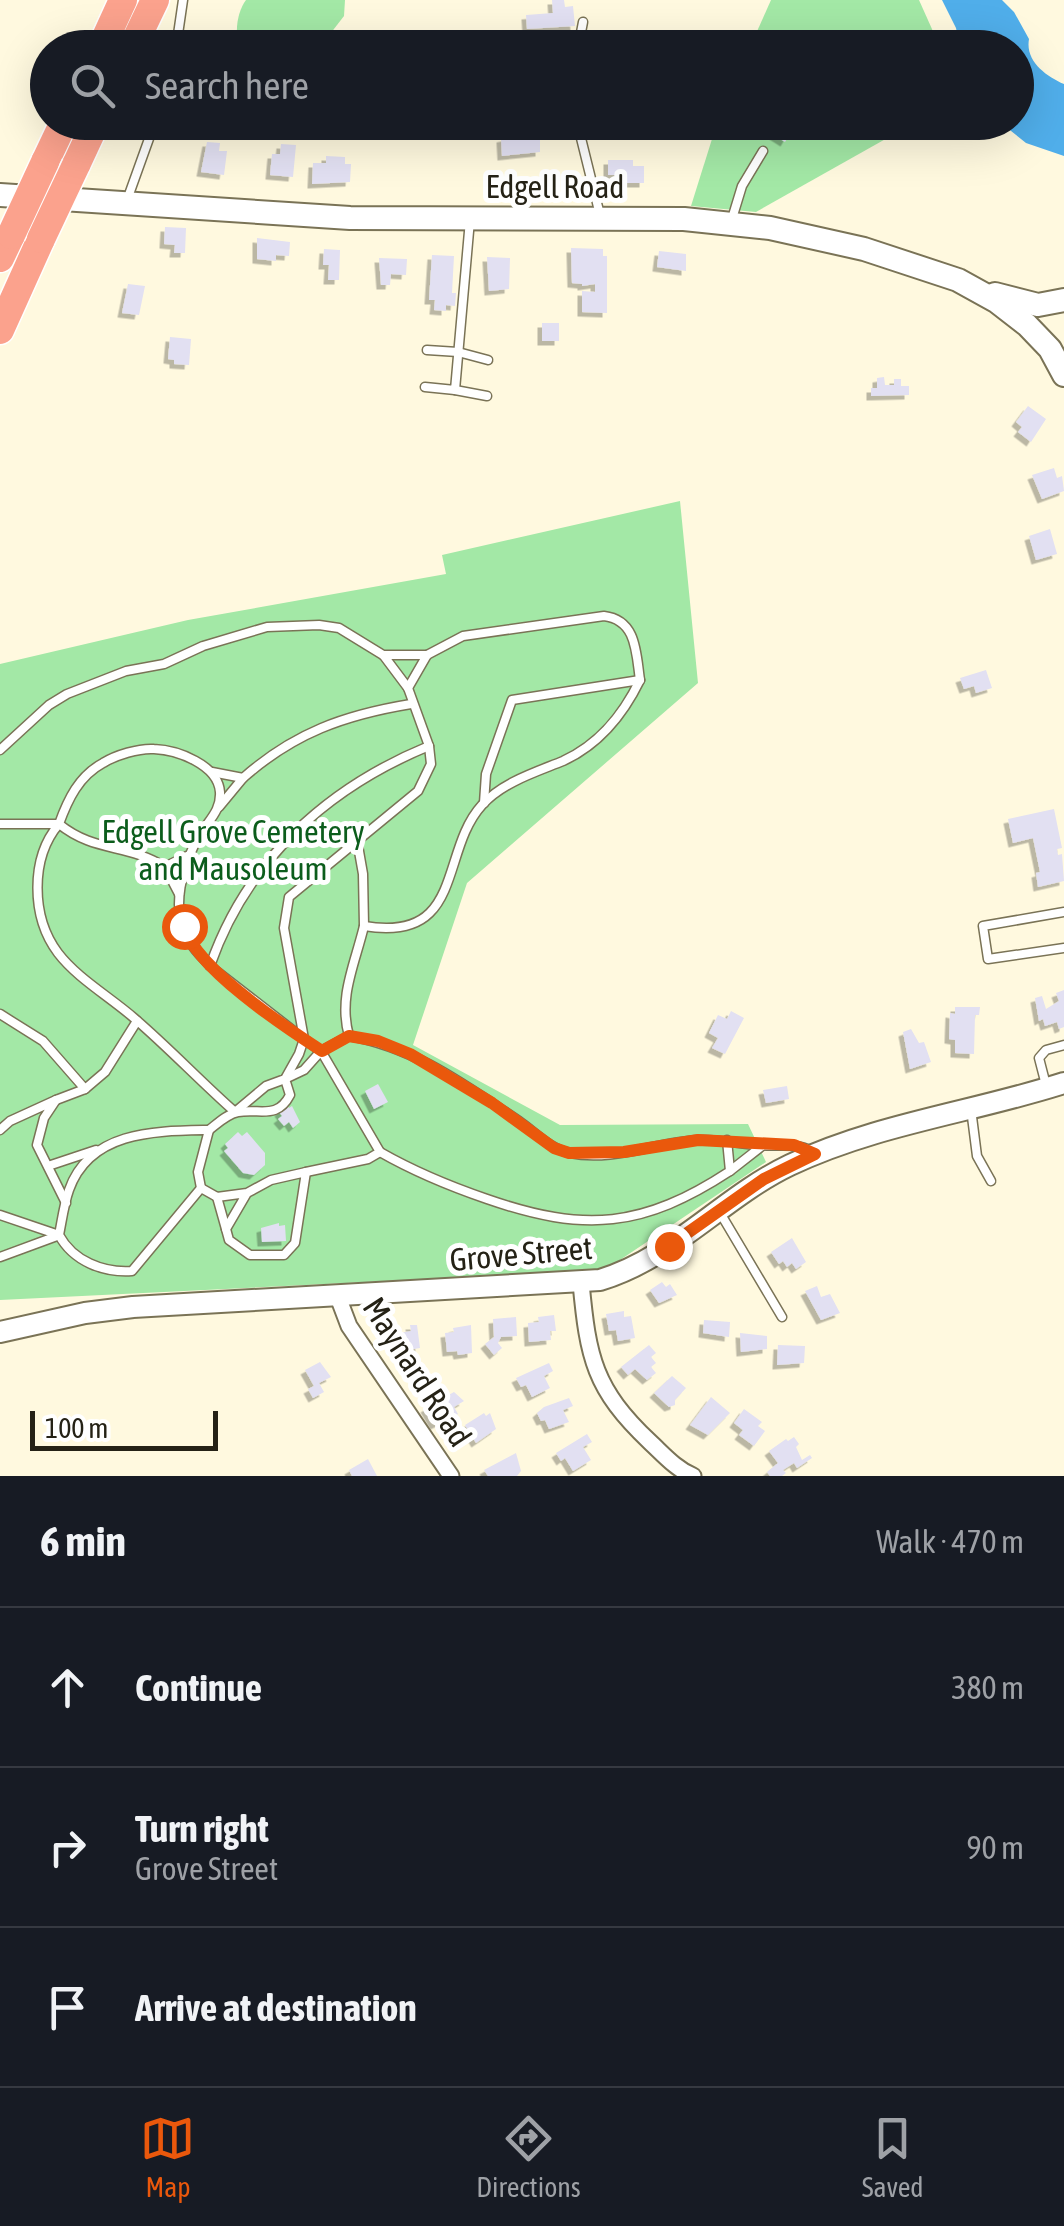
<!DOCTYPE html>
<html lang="en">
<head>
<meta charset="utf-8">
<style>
	body { margin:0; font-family:"Asap Condensed",sans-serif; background:#20242c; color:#f1f3f6 }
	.scale { position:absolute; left:30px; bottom:25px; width:188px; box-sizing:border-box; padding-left:10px; border:5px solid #252216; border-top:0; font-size:28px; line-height:35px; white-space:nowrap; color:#252216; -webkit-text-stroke:8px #fff; paint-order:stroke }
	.stop { position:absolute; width:30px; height:30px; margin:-22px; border:8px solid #ea580c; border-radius:50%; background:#fff }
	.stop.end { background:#ea580c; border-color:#fff; box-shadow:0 2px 10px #0008 }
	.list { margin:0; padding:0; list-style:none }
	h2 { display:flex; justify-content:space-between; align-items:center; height:130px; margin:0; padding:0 40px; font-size:42px }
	h2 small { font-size:32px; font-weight:400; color:#9ea1a6 }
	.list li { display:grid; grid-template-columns:65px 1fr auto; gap:30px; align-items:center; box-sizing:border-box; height:160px; padding:0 40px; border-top:2px solid #363941 }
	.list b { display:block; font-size:38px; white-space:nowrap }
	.list p { margin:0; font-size:32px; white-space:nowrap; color:#9ea1a6 }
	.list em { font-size:32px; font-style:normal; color:#9ea1a6 }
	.icon { flex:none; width:55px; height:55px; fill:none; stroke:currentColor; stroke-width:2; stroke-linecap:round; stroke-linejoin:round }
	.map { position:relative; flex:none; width:1064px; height:1476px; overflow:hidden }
	.search { position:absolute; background:#171b24; box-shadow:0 10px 40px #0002; left:30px; right:30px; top:30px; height:110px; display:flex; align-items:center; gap:25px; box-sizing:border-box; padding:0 35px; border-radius:55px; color:#9ea1a6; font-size:38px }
	.sheet { height:610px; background:#171b24 }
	nav { display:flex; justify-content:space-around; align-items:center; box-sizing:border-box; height:140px; border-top:2px solid #363941; background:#171b24; font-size:28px; color:#9ea1a6 }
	nav a { display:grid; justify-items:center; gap:5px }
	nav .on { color:#ea580c }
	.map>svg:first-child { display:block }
	.green { fill:#a3e8a6 }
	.water { fill:#50aeea }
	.building { fill:#e2e0f2; filter:url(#shadow) }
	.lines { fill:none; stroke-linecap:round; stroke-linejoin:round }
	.service-casing { stroke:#7a7356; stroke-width:11 }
	.minor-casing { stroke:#7a7356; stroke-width:19 }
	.tertiary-casing { stroke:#7a7356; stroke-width:24 }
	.secondary-casing { stroke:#7a7356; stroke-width:26 }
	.motorway-casing { stroke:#fff; stroke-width:31 }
	.service { stroke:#fff; stroke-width:8 }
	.minor { stroke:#fff; stroke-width:15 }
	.tertiary { stroke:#fff; stroke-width:20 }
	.secondary { stroke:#fff; stroke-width:22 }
	.motorway { stroke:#fba28d; stroke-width:28 }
	.motorway-bridge-casing { stroke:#fff; stroke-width:31; stroke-linecap:butt }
	.motorway-bridge { stroke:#fba28d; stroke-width:28 }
	.route { stroke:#ea580c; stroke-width:12 }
	.labels { text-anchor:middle; stroke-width:10; stroke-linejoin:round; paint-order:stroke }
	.street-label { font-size:32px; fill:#252216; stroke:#fff }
	.park-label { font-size:32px; fill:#0c5d1c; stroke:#fff }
</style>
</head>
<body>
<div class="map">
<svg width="1064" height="1476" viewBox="0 0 1064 1476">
	<defs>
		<filter id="shadow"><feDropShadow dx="-4.5" dy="4.5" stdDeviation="0" flood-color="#0004"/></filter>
	</defs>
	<rect width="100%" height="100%" fill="#fff9df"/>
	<g class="green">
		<path d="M246,0H345L344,16L320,47H240C234,34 237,12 246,0Z"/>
		<polygon points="771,0 919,0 940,47 750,47"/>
		<polygon points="717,123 914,123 756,212 691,206"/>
		<polygon points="680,501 698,683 467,883 413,1045 560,1125 748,1124 766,1162 614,1264 594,1271 0,1300 0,664 188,620 446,574 442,555"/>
	</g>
	<path class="water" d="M942,0H1002L1014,12L1029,39C1025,61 1046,76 1064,84V156L1026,143L1001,123L1016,122V48L960,47L956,28Z"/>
	<g class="building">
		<polygon points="552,0 564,0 565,7 573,6 575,26 527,29 526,15 553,13"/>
		<polygon points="775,122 797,122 785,142 769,132"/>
		<polygon points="506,132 513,132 513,138 540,137 540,152 502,156 501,138 506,137"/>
		<polygon points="207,142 220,143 219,151 227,151 224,175 201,172"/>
		<polygon points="281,144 296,145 293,177 270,175 272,154 280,154"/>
		<polygon points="326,156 345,157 345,164 351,164 350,182 312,184 313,163 326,163"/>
		<polygon points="608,160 633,160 633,166 644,166 644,183 622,183 622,175 608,175"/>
		<polygon points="165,227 186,228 185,253 174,253 175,245 164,244"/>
		<polygon points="257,238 290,242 289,256 276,255 276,261 257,259"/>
		<polygon points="571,248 603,249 603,256 607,256 607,313 582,312 582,291 595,292 595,284 582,286 582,284 572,283"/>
		<polygon points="324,249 340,250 339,280 328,280 329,265 323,265"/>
		<polygon points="659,251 686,254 686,271 657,267"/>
		<polygon points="432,255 454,256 452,293 456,293 455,306 446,305 446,311 434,310 435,300 429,300"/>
		<polygon points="487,257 510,258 509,289 489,291"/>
		<polygon points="379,258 407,259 406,275 391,274 390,285 381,285"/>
		<polygon points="128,284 145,286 139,315 122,313"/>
		<rect x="542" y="323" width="17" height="18"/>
		<polygon points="170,337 191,339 189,365 174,364 174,360 168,359"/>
		<polygon points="884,377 885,385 894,385 894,379 901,379 901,386 909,386 909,395 871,396 871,388 877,388 877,378"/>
		<polygon points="1028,406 1046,419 1031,442 1018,432 1022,427 1016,422"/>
		<polygon points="1054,468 1057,478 1062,476 1064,491 1042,499 1032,475"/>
		<polygon points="1050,529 1057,554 1036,560 1029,536"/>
		<polygon points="986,670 992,688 976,693 974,686 964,689 960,678"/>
		<polygon points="1054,809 1062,848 1057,849 1058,855 1062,854 1064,881 1038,887 1036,873 1040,872 1033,838 1013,843 1008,819"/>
		<polygon points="1064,990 1064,1027 1059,1029 1057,1022 1045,1026 1043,1019 1039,1021 1035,998 1042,996 1046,1009 1059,1001 1056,993"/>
		<polygon points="955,1007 980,1007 979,1015 975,1015 974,1054 955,1053 955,1040 949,1039 950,1013 955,1014"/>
		<polygon points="731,1011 744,1018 725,1054 712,1048 718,1038 709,1033 718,1015 727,1019"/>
		<polygon points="911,1029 919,1043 924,1042 931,1062 910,1069 903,1032"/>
		<polygon points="378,1084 388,1102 374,1109 365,1091"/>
		<polygon points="787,1086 789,1099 766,1103 763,1090"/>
		<polygon points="287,1105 289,1108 292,1106 300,1122 293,1128 289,1122 284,1126 278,1119 282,1116 279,1112"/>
		<polygon points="238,1132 242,1136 247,1132 265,1153 265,1165 254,1175 243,1173 224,1151 228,1148 225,1144"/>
		<polygon points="279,1223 279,1226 285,1225 286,1241 262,1242 261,1228"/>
		<polygon points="792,1238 806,1262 796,1269 792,1263 787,1267 783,1261 779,1264 771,1252"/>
		<polygon points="662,1282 666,1287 670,1284 677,1295 659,1303 650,1290"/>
		<polygon points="817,1286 821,1297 830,1294 840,1313 821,1320 805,1291"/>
		<polygon points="624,1311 624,1317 631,1316 635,1338 618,1341 616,1330 609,1331 606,1314"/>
		<polygon points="554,1315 556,1331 550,1331 551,1340 529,1342 528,1323 539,1322 538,1317"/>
		<polygon points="516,1317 517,1336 501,1337 498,1343 502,1348 494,1355 485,1344 494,1337 493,1319"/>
		<polygon points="704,1320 730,1322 729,1337 703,1333"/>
		<polygon points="410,1325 417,1325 420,1348 402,1351 400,1333 411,1331"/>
		<polygon points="471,1325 472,1353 458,1355 457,1351 447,1352 445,1333 454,1332 453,1328"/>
		<polygon points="740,1333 767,1336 767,1349 741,1352"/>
		<polygon points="649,1345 656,1353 651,1357 656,1363 651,1367 656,1373 647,1380 635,1369 628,1375 621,1367"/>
		<polygon points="778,1345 805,1346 804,1363 777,1365"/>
		<polygon points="320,1362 331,1377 319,1383 324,1392 313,1398 308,1389 314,1386 305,1370"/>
		<polygon points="549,1363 553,1371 544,1376 550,1388 532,1397 526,1385 521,1387 516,1378"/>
		<polygon points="672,1376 686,1388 675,1400 675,1405 669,1407 654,1393"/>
		<polygon points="454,1392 464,1401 454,1407 458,1414 435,1425 425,1408"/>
		<polygon points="711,1397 730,1413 708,1435 690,1425"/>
		<polygon points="569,1398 573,1406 563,1410 569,1422 549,1429 545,1420 541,1421 537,1413 544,1407"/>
		<polygon points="744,1409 762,1422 758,1426 765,1431 754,1446 739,1435 743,1430 734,1423"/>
		<polygon points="484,1413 486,1416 490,1413 496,1429 476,1443 465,1425"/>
		<polygon points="587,1434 592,1442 583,1447 591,1460 573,1471 565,1458 561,1461 556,1453"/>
		<polygon points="794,1437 799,1444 796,1447 802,1460 810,1455 812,1458 797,1468 794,1463 783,1470 786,1473 782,1476 770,1476 767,1472 778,1463 769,1451 786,1439 788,1441"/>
		<polygon points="516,1453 521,1471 517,1476 488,1476 484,1470"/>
		<polygon points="368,1459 377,1476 352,1476 349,1470"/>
	</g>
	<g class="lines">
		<g class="service-casing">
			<g id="service">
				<polyline points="176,48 183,0"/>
				<polyline points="578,48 583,22"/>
				<polyline points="577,122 600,215"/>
				<polyline points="127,200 155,122"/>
				<polyline points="731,222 742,186 763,151"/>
				<polyline points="427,350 458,352 488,360"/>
				<polyline points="425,387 455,390 470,220"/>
				<polyline points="455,390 487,396"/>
				<polyline points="384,656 408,688"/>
				<polyline points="0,750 49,705 67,694 126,671 164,664 203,646 267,627 319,625 339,628 383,655 427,655"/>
				<polyline points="212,772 243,778 219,807"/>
				<path d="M243,778C294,733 344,715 411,704"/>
				<polyline points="484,803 486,774 512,700 640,680"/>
				<path d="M0,824H59C68,799 79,776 103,763C116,755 139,748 154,749C178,750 218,765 220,792C221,810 210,819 201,833C183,862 168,911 190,942C195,951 203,958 210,966C247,860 327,788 429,746L408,688L427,655L463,636L604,616C637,620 636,653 640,680C623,715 600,744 563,761C536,772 503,782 482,805C439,852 465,943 364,926C355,964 338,997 349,1036L321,1051L304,1039L299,1054L285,1079L266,1086L235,1112C200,1081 169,1048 134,1018C110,997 77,978 58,953C31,917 30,858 59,824C95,853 127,843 165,867"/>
				<polyline points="357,840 363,874 364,926"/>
				<polyline points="179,894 165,867 187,856"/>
				<polyline points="1064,912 983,926 988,959 1064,948"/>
				<polyline points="210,966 304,1039 284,928 289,897 418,791 431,764 429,746"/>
				<polyline points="0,1014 43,1041 85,1089 105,1072 137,1021"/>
				<path d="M349,1036C414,1047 465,1085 519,1121C535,1132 550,1149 570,1153C612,1162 657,1142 699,1140C720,1139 739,1144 760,1145C778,1147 795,1142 812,1151"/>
				<polyline points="1047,1089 1039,1058 1046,1050 1064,1045"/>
				<polyline points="56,1100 85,1089"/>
				<polyline points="971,1109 977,1156 991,1181"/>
				<polyline points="0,1130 10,1121 56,1100 44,1118 37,1145 66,1203"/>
				<path d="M209,1130C218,1123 227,1114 238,1112C260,1108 277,1120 290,1095L285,1079L304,1070L321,1051L380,1152L368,1159L306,1172"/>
				<path d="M380,1152C415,1172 449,1186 487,1199C585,1233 643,1228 730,1171L727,1140"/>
				<polyline points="48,1166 96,1150"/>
				<polyline points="730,1171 762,1146"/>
				<polyline points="201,1188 217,1197 247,1193 226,1229 229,1240 250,1255 284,1255 295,1243 306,1172 271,1180 247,1193"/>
				<polyline points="217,1197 226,1229"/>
				<polyline points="719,1211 782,1317"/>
				<path d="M0,1215L59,1235C73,1261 103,1273 132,1271L201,1188L198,1172L209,1130C157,1131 90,1130 69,1190C64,1204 62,1220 59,1235"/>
				<polyline points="0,1257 57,1236"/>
			</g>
		</g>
		<g class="minor-casing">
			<g id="minor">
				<path d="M581,1283C588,1358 594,1389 650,1442C664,1455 676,1469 693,1476"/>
				<polyline points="338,1297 349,1326 451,1476"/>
			</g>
		</g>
		<g class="tertiary-casing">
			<path id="tertiary" d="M0,1332L85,1313L133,1307L600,1280C673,1258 723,1197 790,1165C876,1124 974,1112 1064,1083"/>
		</g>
		<g class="secondary-casing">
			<g id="secondary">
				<polyline points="0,195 350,218 684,219 770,228 864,249 958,280 996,301 1027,325 1050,349 1064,375"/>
				<polyline points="995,294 1038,305 1064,300"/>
			</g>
		</g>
		<g class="motorway-casing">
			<g id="motorway">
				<polyline points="101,48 123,0"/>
				<polyline points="132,48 155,0"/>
				<polyline points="45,162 64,122"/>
				<polyline points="76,165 96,122"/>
				<polyline points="0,258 11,235"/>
				<polyline points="0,330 41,239"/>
			</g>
		</g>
		<use href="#service" class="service"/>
		<use href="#minor" class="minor"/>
		<use href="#tertiary" class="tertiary"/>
		<use href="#secondary" class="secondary"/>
		<use href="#motorway" class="motorway"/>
		<g class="motorway-bridge-casing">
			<g id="motorway-bridge">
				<polyline points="11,235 45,162"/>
				<polyline points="41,239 76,165"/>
			</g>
		</g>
		<use href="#motorway-bridge" class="motorway-bridge"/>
	</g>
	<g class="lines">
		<path class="route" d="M184,926C194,967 285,1027 322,1051L349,1036L378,1041L410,1054L492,1103L554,1148L569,1153L624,1152L698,1140L794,1145L815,1154L764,1179L669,1246"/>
	</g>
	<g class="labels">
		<g class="street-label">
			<text x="555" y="198">Edgell Road</text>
			<text transform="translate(521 1254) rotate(-5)" y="11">Grove Street</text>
			<text transform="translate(417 1372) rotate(57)" y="11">Maynard Road</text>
		</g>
		<g class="park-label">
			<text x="233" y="843">Edgell Grove Cemetery<tspan x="233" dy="37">and Mausoleum</tspan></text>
		</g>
	</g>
</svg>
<div class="scale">100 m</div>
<div class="stop" style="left:184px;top:926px"></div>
<div class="stop end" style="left:669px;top:1246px"></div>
<div class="search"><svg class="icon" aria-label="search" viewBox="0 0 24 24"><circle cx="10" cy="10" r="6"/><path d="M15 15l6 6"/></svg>Search here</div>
</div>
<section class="sheet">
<h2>6 min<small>Walk · 470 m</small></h2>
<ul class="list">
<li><svg class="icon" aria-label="ahead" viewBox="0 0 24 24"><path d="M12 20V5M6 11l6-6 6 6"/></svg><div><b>Continue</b></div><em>380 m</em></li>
<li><svg class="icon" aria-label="right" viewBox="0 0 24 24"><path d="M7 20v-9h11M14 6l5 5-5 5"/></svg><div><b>Turn right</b><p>Grove Street</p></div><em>90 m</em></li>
<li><svg class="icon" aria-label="arrive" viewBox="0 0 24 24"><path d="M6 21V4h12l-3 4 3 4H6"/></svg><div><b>Arrive at destination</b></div></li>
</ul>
</section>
<nav>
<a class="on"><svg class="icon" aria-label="map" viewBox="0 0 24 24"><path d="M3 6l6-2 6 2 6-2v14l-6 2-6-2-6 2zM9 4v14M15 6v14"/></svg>Map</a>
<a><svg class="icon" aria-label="directions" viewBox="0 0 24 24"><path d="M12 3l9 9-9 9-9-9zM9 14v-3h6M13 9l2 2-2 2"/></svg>Directions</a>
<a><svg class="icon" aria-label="saved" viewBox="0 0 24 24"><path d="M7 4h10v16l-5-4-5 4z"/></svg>Saved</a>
</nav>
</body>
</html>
